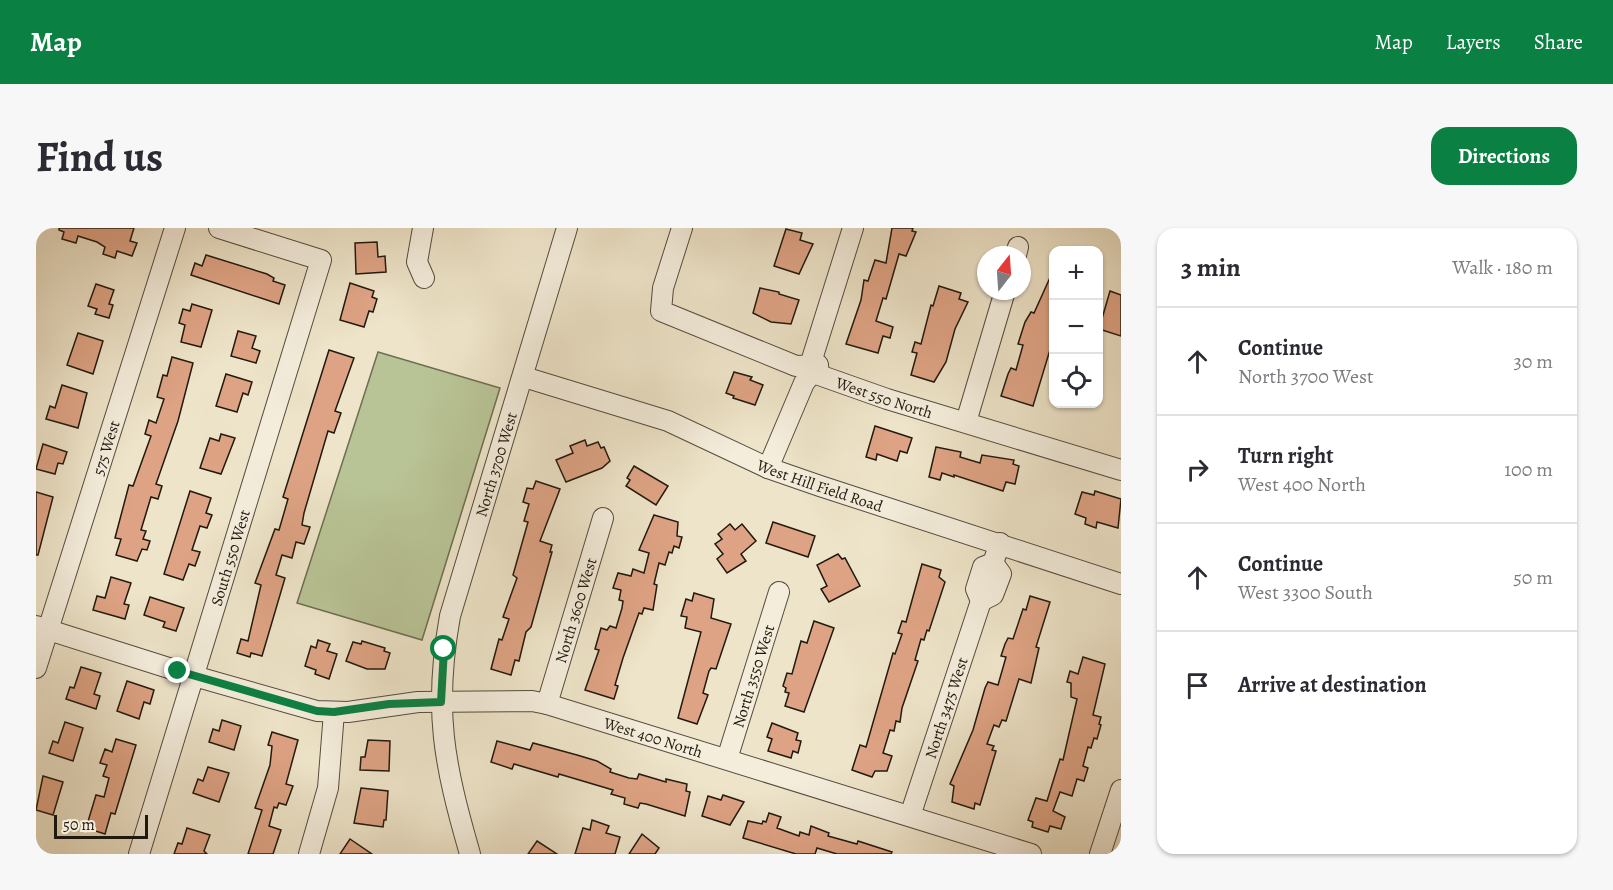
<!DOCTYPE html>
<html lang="en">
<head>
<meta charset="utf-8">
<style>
	body { margin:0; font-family:Alegreya,serif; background:#f7f7f7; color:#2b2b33 }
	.controls { position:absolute; right:18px; top:18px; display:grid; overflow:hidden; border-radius:12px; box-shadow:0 2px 4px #0004 }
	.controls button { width:54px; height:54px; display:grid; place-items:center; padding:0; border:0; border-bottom:2px solid #e1e1e2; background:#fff; color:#2b2b33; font:30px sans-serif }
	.compass { position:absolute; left:941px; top:18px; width:54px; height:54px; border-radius:50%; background:#fff; box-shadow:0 2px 4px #0004; rotate:17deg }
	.scale { position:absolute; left:18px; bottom:15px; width:94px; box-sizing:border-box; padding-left:6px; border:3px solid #21190e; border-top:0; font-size:16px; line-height:21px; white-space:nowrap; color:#21190e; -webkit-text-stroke:4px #f4eddc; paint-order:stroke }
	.stop { position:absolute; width:18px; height:18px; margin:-14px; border:4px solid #0b8043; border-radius:50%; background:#fff }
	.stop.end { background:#0b8043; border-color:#fff; box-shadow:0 2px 6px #0008 }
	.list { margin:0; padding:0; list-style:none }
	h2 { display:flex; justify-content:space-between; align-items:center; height:78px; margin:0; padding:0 24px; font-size:26px }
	h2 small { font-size:20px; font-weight:400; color:#7c7c81 }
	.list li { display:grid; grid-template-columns:39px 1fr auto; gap:18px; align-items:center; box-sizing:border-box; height:108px; padding:0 24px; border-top:2px solid #e1e1e2 }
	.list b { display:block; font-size:22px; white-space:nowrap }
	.list p { margin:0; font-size:20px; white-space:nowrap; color:#7c7c81 }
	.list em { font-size:20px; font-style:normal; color:#7c7c81 }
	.icon { flex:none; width:33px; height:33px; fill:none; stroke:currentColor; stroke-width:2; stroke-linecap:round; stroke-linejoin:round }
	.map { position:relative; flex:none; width:1085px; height:626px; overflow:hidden; border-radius:18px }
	header { display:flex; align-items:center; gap:36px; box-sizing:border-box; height:84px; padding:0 30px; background:#0b8043; color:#fff }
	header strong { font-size:28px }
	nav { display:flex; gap:33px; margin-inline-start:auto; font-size:21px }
	.intro { display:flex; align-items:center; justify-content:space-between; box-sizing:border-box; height:144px; padding:0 36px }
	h1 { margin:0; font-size:42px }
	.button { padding:15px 27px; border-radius:18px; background:#0b8043; color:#fff; font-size:21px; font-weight:700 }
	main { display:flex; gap:36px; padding:0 36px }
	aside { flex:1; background:#fff; border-radius:18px; box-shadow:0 2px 4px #0004 }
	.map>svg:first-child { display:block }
	.park { fill:#b9c496; stroke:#6d6e52; stroke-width:1.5 }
	.building { fill:#dea384; stroke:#21190e; stroke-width:1.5 }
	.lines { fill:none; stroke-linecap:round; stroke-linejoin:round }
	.minor-casing { stroke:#544c3d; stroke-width:22 }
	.minor { stroke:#f4eddc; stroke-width:20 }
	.route { stroke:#0b8043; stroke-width:8 }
	.labels { text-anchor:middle; stroke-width:4.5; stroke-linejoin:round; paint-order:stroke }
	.street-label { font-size:16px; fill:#21190e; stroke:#f4eddc }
</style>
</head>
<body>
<header>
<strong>Map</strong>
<nav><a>Map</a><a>Layers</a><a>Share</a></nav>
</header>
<div class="intro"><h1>Find us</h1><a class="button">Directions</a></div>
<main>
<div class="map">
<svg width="1085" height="626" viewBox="0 0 1085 626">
	<rect width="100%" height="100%" fill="#eee4c9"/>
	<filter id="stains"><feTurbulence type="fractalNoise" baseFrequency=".00333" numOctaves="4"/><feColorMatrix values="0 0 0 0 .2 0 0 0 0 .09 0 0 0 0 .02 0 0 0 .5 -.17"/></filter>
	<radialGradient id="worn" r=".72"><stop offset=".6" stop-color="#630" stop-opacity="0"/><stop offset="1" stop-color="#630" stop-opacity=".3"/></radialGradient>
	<polygon class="park" points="342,124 464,160 386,412 261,375"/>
	<g class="building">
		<polygon points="23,0 98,0 94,13 101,15 96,28 81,23 79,30 67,26 69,19 61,14 42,8 40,15 26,11 28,4 23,2"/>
		<polygon points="856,0 877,0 876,3 880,4 870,28 863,26 850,71 847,70 840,93 857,99 854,110 847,108 842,125 810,116 825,72 828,52 832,53 839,32 850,35"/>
		<polygon points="750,1 766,5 764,12 777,16 763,46 738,38"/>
		<polygon points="341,14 342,29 349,28 350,44 320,46 319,15"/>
		<polygon points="170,27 231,46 238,50 237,53 249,57 243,76 155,47 159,35 166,38"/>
		<polygon points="1017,43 1017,112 997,178 965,168 972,146 975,140 980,142 987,117 982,116 989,94 995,84 998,85"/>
		<polygon points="314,55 338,63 336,69 341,71 337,84 333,83 328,99 304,92"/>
		<polygon points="60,56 78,62 73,76 77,77 73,90 59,86 61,81 52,78"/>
		<polygon points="903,58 925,65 923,71 932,74 919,101 910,134 898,154 875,147 881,125 876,124 879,114 885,116 895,77 897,78"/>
		<polygon points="724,60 743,64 743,66 763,72 755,96 735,94 717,85"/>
		<polygon points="1074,63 1085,67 1085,108 1063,101"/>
		<polygon points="156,76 176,82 165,119 145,114 149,97 143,95 147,81 154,83"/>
		<polygon points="202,103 220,108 216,120 224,123 220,135 195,128"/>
		<polygon points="42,105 67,113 57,146 31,137"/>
		<polygon points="293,122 318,130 299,183 305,185 298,205 292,203 268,285 266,297 274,299 268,316 260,314 256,330 246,327 240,347 249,350 226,428 215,425 214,429 201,425 205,411 212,413 225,357 219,355 239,301 243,302 252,271 247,269"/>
		<polygon points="136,129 157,135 142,193 120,256 126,258 122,271 115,269 105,302 110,303 107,311 114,313 111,322 106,321 101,333 80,327 85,311 79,310 93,257 97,258 115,208 109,206 113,192 120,195 128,171 121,169 127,147 131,148"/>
		<polygon points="698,144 716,149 714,152 727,157 719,177 697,170 698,168 690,165"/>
		<polygon points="190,146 216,154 212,167 207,165 201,184 180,178"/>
		<polygon points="26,157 51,165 42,200 10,191 14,178 19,180"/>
		<polygon points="839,198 876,210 871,225 864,223 861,233 841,226 840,232 830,229"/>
		<polygon points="185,206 199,210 185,246 164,240 174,210 183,213"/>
		<polygon points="549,212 551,218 562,214 565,220 568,219 574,233 566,240 530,254 520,232 537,225 534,218"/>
		<polygon points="7,216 31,224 27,236 22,235 19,246 0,241"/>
		<polygon points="900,219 925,224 924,229 944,235 946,227 978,232 977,236 983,238 979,256 970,254 967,263 918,247 918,249 906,245 904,252 893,249"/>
		<polygon points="598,238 632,258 620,277 590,258 594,252 591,250"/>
		<polygon points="500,253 524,261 504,313 516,317 514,324 516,324 495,399 490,404 483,433 479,432 475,447 455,441 463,411 466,412 473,391 467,389 481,350 477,347 492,294 488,293 493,276 487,274 491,260 497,261"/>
		<polygon points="154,263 175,270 170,285 176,287 171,300 164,298 156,322 164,324 159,338 153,336 147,352 128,346"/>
		<polygon points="1059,263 1085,271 1082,300 1061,294 1060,300 1049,296 1050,290 1039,286 1046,264 1058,267"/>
		<polygon points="0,264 17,269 2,327 0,327"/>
		<polygon points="618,287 642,294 641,308 646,309 643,320 638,318 636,325 633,324 629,337 623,335 618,356 621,357 617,382 608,380 606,386 603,385 587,430 579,457 582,458 578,471 549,462 563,422 559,421 565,400 571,402 574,398 580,400 586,380 587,373 583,372 585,362 577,360 582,345 595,348 597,341 608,345 613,325 603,322"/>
		<polygon points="737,294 779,308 772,329 730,315"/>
		<polygon points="694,296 699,302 706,296 720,313 705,326 710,333 691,345 681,331 687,326 679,316 686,311 682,306"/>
		<polygon points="802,326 806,331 809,330 824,358 793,374 785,361 791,358 781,337"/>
		<polygon points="886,336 905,342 903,349 909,354 893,403 891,402 888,412 885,411 879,432 882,433 866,480 864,494 860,493 858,503 854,502 847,525 856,528 851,543 839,543 836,549 816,542 824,517 830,519 857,425 859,426 866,406 862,405 866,393 870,394"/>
		<polygon points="75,349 95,355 88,376 93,377 89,391 57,382 61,368 69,370"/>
		<polygon points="658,365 678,371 675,390 695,396 680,441 675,440 673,443 667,465 672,467 661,496 642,490 665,404 649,400 651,389 645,388 650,371 656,373"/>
		<polygon points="994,368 1014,374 1000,419 1003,420 995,455 983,451 970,493 966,492 963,499 958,497 951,516 958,518 956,522 960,523 944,577 939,575 938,581 916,574 918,558 914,556 937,502 949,460 952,454 962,457 970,429 965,428 969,416 972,410 977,411 987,381 990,382"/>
		<polygon points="114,369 148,380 140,403 127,399 129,394 108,387"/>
		<polygon points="778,393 798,400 768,484 749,478 753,465 749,464 750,460 747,458 751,445 756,446 765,413 771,415"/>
		<polygon points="282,412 294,416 291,423 301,426 293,451 279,446 280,442 269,438 275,418 280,420"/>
		<polygon points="326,413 349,420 348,423 354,425 349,441 331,441 310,433 317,414 325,416"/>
		<polygon points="1047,429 1069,436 1057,487 1065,489 1063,496 1065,497 1061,511 1058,510 1055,520 1052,519 1047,538 1052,540 1048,553 1041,551 1036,568 1024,564 1017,583 1029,589 1025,601 1014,598 1012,604 996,599 997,594 992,592 1000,570 1011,573 1024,531 1027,532 1041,471 1035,469 1035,455 1031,454 1034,443 1042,446"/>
		<polygon points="45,439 65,445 58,466 64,468 60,481 30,471 34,459 38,460"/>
		<polygon points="91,453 118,462 114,476 108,474 103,491 81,483"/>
		<polygon points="186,492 205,498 198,522 173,514 177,501 183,503"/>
		<polygon points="29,494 47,500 37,533 13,525 17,513 22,515"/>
		<polygon points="736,495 762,505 760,512 765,513 762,525 757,523 755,530 732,523 736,511 731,509"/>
		<polygon points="236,504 262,512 250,556 257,558 250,577 243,575 241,580 238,579 233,598 245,602 237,626 212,626 226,582 219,580 234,537 236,518 232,517"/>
		<polygon points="80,511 100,517 79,586 75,585 69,606 50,600 60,567 68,569 73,550 67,548 71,537 64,535 69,521 76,524"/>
		<polygon points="332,512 354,513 353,543 324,542 325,529 329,529"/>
		<polygon points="461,513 494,522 497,515 541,527 561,533 575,541 574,544 593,550 601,551 603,546 630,554 630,551 651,556 650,563 654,564 649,588 610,576 604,575 602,580 588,576 589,570 575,566 577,562 523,546 522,549 478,536 476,541 455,534"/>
		<polygon points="172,539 193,545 183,574 157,565 162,551 167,553"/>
		<polygon points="7,548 27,554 17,587 0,582"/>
		<polygon points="325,560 352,563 350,592 348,592 347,599 318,595"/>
		<polygon points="687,567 708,574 694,597 666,588 672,568 685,572"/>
		<polygon points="733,585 745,589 741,600 763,608 764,604 773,607 775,598 793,605 792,608 821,616 822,613 856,624 855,626 801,626 781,620 779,626 760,626 707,610 712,593 726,596 727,593 730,594"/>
		<polygon points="556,592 573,598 570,605 584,609 579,626 539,626 547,600 554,602"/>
		<polygon points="151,600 174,607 168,623 171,626 138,626 142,615 146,616"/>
		<polygon points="606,606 623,620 619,626 593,626"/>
		<polygon points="314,611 336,626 304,626"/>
		<polygon points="501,613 521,626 492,626"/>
	</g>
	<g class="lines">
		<g class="minor-casing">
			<g id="minor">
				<polyline points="387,0 381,34 388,50"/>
				<path id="s1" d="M646,0L627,60L625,83L760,138L782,137L783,147L851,171L1085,242"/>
				<polyline points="980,27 982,19"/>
				<path id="s2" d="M488,149L632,193L732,240L784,258L1085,356"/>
				<polyline points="930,194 969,63"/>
				<polyline points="732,240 768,155 782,137 776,131 817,0"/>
				<polyline points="945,373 957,367 965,346 957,335"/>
				<path id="s3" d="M0,398L158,448L281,483L312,484L382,474L496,473L511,476L995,626"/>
				<path id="s4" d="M0,440L139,0"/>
				<path id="s5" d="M511,476L567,290"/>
				<path id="s6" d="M691,531L743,364"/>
				<path id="s7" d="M874,588L945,373L940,361L947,339L957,335L964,315"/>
				<path id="s8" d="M103,626L285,32L183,0"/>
				<polyline points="273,626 292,560 298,484"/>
				<path id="s9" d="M434,626C408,536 397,482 414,388L531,0"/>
				<polyline points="1064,626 1085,562"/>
			</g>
		</g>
		<use href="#minor" class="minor"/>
	</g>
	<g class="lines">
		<polyline class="route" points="142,443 281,483 298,484 353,476 405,474 408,421"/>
	</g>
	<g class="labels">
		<g class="street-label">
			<text dy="6" stroke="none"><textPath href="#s1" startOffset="333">West 550 North</textPath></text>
			<text dy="6" stroke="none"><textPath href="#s4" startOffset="231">575 West</textPath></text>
			<text dy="6" stroke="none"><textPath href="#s9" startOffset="400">North 3700 West</textPath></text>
			<text dy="6" stroke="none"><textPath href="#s2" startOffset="316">West Hill Field Road</textPath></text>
			<text dy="6" stroke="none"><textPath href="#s8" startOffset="310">South 550 West</textPath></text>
			<text dy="6" stroke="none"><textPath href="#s5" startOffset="98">North 3600 West</textPath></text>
			<text dy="6" stroke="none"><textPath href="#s6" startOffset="87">North 3550 West</textPath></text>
			<text dy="6" stroke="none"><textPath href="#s7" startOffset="114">North 3475 West</textPath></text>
			<text dy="6" stroke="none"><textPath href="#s3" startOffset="636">West 400 North</textPath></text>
		</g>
	</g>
	<rect width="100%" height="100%" filter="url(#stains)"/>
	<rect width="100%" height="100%" fill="url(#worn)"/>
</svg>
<div class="controls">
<button>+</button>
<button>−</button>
<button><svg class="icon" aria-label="locate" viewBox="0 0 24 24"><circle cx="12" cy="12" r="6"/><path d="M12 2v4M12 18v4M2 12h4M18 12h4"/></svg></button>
</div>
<svg class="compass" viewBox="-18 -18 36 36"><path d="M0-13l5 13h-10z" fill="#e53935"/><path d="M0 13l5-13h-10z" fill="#7c7c81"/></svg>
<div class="scale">50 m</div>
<div class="stop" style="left:408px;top:421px"></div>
<div class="stop end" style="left:142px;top:443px"></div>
</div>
<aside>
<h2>3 min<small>Walk · 180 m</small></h2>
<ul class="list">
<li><svg class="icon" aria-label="ahead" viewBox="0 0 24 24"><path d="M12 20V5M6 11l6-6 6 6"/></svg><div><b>Continue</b><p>North 3700 West</p></div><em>30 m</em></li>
<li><svg class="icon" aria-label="right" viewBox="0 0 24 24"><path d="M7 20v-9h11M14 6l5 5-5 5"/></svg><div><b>Turn right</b><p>West 400 North</p></div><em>100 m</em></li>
<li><svg class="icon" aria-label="ahead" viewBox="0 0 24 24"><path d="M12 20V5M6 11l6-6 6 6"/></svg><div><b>Continue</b><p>West 3300 South</p></div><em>50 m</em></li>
<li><svg class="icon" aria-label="arrive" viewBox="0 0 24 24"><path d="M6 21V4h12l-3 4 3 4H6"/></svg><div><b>Arrive at destination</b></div></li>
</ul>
</aside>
</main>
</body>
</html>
